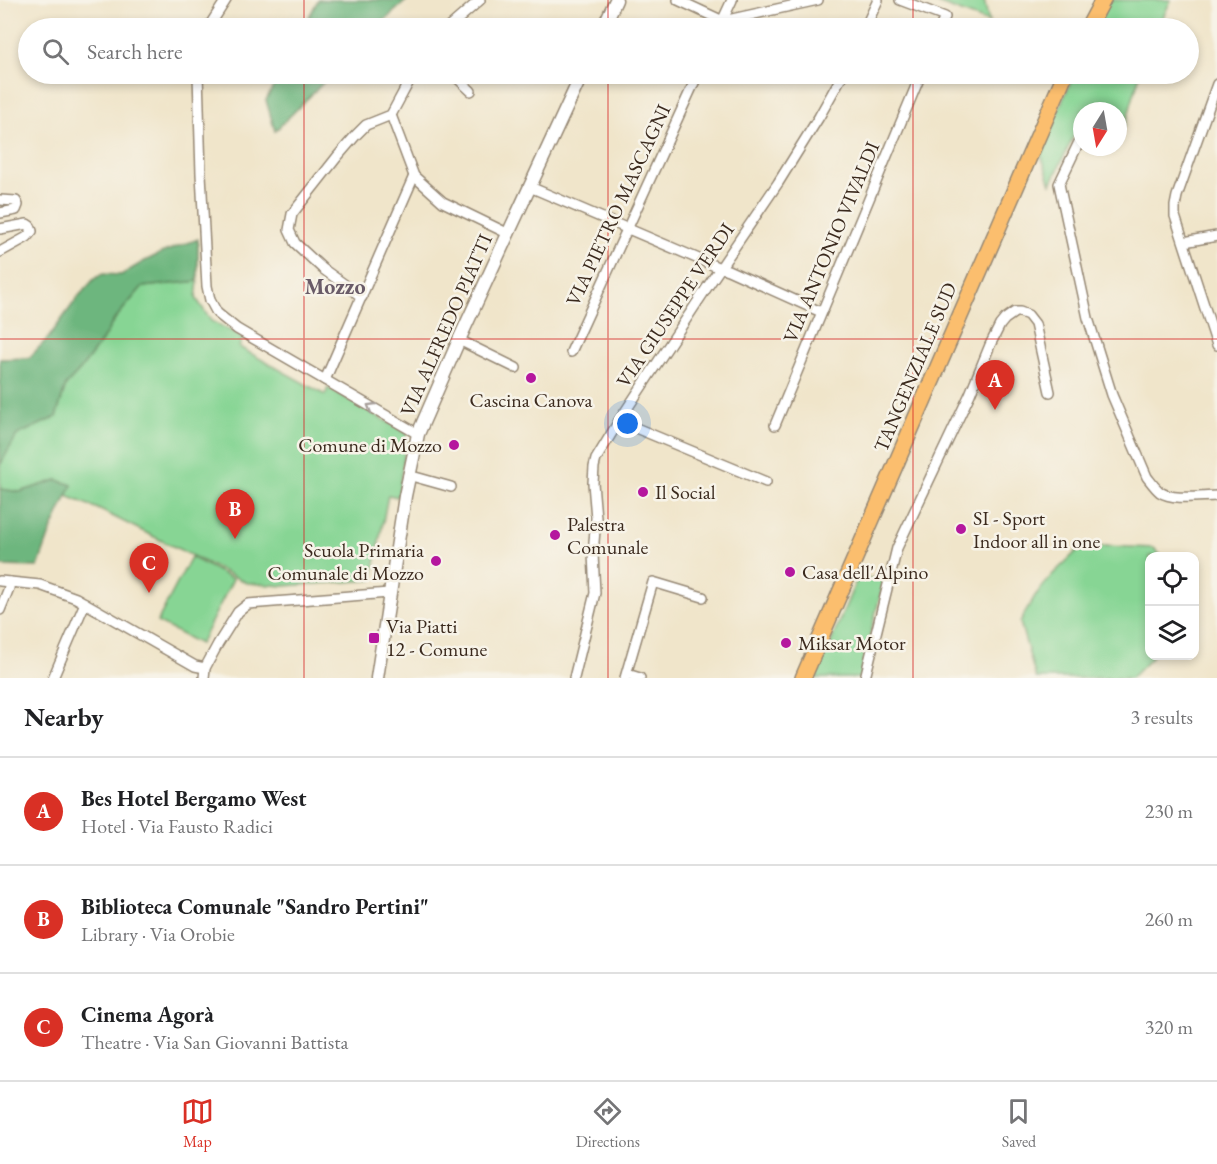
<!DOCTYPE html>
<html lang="en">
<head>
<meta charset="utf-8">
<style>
	body { margin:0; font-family:"EB Garamond",serif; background:#f2f2f2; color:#202124 }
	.controls { position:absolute; right:18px; bottom:18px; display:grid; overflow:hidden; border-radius:12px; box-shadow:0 3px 9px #0003 }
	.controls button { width:54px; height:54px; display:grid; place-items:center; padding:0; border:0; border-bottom:2px solid #e0e0e0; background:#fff; color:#202124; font:30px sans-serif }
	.compass { position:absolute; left:1073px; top:102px; width:54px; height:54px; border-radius:50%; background:#fff; box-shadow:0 3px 9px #0003; rotate:191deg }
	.you { position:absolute; left:628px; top:424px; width:21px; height:21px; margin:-15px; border:4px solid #fff; border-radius:50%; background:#1a73e8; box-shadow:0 0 0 9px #1a73e833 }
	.badge { display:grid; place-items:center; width:39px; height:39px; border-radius:50%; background:#d93025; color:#fff; font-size:20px; font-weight:700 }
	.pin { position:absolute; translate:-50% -50px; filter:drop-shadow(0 2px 3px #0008) }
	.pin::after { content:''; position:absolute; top:32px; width:21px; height:18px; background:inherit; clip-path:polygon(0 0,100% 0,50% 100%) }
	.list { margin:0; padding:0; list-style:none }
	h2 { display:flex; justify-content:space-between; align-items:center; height:78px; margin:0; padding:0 24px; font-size:26px }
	h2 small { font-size:20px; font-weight:400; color:#757577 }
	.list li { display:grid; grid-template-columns:39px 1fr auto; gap:18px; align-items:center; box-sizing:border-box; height:108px; padding:0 24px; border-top:2px solid #e0e0e0 }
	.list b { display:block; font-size:22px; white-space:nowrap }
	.list p { margin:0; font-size:20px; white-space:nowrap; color:#757577 }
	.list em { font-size:20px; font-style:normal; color:#757577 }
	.icon { flex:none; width:33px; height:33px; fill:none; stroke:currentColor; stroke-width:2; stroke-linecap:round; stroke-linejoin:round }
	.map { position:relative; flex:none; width:1217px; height:678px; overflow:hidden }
	.search { position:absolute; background:#fff; box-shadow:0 3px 9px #0003; left:18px; right:18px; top:18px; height:66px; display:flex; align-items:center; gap:15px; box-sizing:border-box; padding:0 21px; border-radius:33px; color:#757577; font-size:22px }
	.sheet { height:402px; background:#fff }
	nav { display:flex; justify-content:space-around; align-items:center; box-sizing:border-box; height:84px; border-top:2px solid #e0e0e0; background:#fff; font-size:16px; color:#757577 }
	nav a { display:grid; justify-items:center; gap:3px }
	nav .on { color:#d93025 }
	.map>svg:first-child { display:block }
	.green { fill:#87d594; stroke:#618059; stroke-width:1.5 }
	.forest { fill:#6db67e; stroke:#54704e; stroke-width:1.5 }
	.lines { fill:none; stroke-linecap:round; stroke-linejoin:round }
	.minor-casing { stroke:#968874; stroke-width:12 }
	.tertiary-casing { stroke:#968874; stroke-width:15 }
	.trunk-casing { stroke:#968874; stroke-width:18 }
	.minor { stroke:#fff; stroke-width:9 }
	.tertiary { stroke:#fff; stroke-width:12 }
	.trunk { stroke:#fbbe6e; stroke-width:15 }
	.oneway { stroke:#a79f9a }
	.grid { fill:none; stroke:#d62828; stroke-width:1.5; stroke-opacity:0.55 }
	.poi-dot { fill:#b5179e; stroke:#f7f3e8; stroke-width:2 }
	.labels { text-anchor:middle; stroke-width:5; stroke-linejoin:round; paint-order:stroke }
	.street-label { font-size:20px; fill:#3b2a1e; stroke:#f7f3e8 }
	.poi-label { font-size:20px; fill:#3b2a1e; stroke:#f7f3e8; text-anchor:start }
	.quarter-label { font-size:22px; font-weight:bold; fill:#695b68; stroke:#f7f3e8 }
</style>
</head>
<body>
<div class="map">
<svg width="1217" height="678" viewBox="0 0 1217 678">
	<rect width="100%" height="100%" fill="#f7f3e8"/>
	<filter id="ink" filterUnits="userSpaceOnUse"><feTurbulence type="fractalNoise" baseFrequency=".0167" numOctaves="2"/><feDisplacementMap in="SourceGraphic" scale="12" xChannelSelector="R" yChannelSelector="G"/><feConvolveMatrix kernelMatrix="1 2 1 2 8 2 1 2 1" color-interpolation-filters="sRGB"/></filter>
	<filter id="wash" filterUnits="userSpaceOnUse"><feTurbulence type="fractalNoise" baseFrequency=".008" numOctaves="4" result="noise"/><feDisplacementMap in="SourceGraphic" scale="24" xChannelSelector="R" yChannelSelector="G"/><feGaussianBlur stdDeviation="1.35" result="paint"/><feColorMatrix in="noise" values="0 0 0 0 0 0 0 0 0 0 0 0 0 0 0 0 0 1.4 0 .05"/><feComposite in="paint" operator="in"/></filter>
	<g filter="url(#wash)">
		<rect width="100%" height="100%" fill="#f0e5ca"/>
		<g class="green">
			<polygon points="929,0 984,0 989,22"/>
			<polygon points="1106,0 1171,0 1158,28 1094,28"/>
			<path d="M1074,74H1140L1125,126C1123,122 1122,115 1120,111C1110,97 1097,100 1087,111H1082V118L1051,184L1040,152Z"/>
			<polygon points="198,281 196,298 211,321 243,337 239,347 325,395 328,388 407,433 398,497 388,495 372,580 284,586 247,583 96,508 67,496 72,485 57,480 20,492 0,489 0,465 17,435 56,417 66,385 80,370 101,342 114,320 142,287"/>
			<polygon points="1106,546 1154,548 1161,556 1150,556 1150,656 1153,656 1131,678 1036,678 1020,622 1035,596 1052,575 1077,551"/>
			<polygon points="191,557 233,579 200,644 157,622"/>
			<polygon points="885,576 862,667 861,678 816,678 856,581"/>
		</g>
		<g class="forest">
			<polygon points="318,0 407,0 376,28 303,28"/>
			<polygon points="280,74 332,74 275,131 266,100"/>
			<polygon points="198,239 198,281 142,287 114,320 101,342 80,370 66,385 56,417 17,435 0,465 0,359 29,358 49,337 78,297 94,279 102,274 121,275 143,262 161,253"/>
			<polygon points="57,480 72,485 50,533 38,567 0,566 0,489 20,492"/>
		</g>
	</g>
	<g filter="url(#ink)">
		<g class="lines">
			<g class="minor-casing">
				<g id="minor">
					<polyline points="678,0 723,21 818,0"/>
					<polyline points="900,0 945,17 940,28"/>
					<polyline points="208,28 226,0"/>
					<polyline points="448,28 480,0"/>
					<polyline points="719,28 732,0"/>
					<polyline points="865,28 878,0"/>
					<polyline points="198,74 201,174 207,286 210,300 217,313 237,329 418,434"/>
					<polyline points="453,74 471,91"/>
					<polyline points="1217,84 1177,196 1175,206 1175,216 1217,345"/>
					<polyline points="391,115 414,176 443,202 509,234"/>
					<path d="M1082,138L1080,140L1059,184L1088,318L1112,395L1147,477C1151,482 1155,488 1160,492C1173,501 1201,496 1217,496"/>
					<polyline points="530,187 715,266 728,270 821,312"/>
					<polyline points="0,200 16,201 18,205 16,210 0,213"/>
					<polyline points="0,229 27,224 30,226 32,231 27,237 0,252"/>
					<polyline points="1184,242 1217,236"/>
					<polyline points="362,297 323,269 295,243 289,230 292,214 337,157 356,135 366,125 391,115 413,74"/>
					<polyline points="459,340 516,368"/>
					<polyline points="571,352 698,74"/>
					<polyline points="325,380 414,176"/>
					<polyline points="619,421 766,482"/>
					<polyline points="775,425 921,74"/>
					<polyline points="408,475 451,487"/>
					<polyline points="0,581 40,585 76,598 195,666 205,668"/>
					<polyline points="0,610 9,588 10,582"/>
					<polyline points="627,674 640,678"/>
					<polyline points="53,678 85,603"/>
					<polyline points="204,678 205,668 218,644 238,612 248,604 389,593"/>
					<polyline points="574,678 595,593 593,554 596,518 593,483 594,467 596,459 619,421 706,289 778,183 819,117 843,74"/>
					<polyline points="625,678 653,582 703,597"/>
					<polyline points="865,678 897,548 970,394 990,345 1000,325 1005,319 1015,312 1020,312 1028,315 1035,324 1050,392"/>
				</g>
			</g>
			<g class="tertiary-casing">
				<g id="tertiary">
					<polyline points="603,28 616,0"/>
					<polyline points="377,678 405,496 418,434 459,340 582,74"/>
				</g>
			</g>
			<g class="trunk-casing">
				<g id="trunk">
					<polyline points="1088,28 1103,0"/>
					<polyline points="803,678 1065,74"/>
				</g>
			</g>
			<use href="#minor" class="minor"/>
			<use href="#tertiary" class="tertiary"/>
			<use href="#trunk" class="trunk"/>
		</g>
		<defs><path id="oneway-chevron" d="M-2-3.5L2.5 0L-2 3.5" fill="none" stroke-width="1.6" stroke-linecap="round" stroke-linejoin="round" transform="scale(1.5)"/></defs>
		<use class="oneway" href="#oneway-chevron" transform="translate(371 407) rotate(-150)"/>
	</g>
	<path class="grid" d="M304,0V28M608,0V28M913,0V28M304,74V678M608,74V678M913,74V678M0,339H1217"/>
	<g class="poi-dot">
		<circle cx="531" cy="378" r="6"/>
		<circle cx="454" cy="445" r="6"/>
		<circle cx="643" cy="492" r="6"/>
		<circle cx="961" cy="529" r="6"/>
		<circle cx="555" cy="535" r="6"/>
		<circle cx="436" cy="561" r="6"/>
		<circle cx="790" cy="572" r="6"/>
		<rect x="368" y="632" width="12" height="12" rx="3"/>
		<circle cx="786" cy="643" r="6"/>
	</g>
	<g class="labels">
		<g class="street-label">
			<text transform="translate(618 205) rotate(-65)" y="7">VIA PIETRO MASCAGNI</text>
			<text transform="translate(831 242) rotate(-67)" y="7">VIA ANTONIO VIVALDI</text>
			<text transform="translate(675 305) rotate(-56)" y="7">VIA GIUSEPPE VERDI</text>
			<text transform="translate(446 325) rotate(-66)" y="7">VIA ALFREDO PIATTI</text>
			<text transform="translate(915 367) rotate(-67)" y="7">TANGENZIALE SUD</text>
		</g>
		<g class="poi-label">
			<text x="531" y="407" text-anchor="middle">Cascina Canova</text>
			<text x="442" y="452" text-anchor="end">Comune di Mozzo</text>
			<text x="655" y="499">Il Social</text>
			<text x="973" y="525">SI - Sport<tspan x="973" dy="23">Indoor all in one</tspan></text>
			<text x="567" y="531">Palestra<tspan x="567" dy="23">Comunale</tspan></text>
			<text x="424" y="557" text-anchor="end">Scuola Primaria<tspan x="424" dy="23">Comunale di Mozzo</tspan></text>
			<text x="802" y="579">Casa dell'Alpino</text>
			<text x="386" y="633">Via Piatti<tspan x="386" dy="23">12 - Comune</tspan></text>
			<text x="798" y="650">Miksar Motor</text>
		</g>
		<g class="quarter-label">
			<text x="335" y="294">Mozzo</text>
		</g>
	</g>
</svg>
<div class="controls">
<button><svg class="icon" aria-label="locate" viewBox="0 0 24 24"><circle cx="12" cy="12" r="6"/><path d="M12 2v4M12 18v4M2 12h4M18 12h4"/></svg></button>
<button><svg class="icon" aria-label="layers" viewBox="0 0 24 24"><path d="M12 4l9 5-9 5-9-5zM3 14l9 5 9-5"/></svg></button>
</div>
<svg class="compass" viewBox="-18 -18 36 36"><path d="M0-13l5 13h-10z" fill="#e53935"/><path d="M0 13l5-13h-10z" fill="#757577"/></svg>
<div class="you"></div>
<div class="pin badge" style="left:995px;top:410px">A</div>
<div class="pin badge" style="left:235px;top:539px">B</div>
<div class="pin badge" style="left:149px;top:593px">C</div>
<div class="search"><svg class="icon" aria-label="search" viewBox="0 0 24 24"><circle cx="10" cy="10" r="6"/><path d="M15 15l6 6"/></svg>Search here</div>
</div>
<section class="sheet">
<h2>Nearby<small>3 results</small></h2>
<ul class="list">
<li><span class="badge">A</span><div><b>Bes Hotel Bergamo West</b><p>Hotel · Via Fausto Radici</p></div><em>230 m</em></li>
<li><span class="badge">B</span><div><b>Biblioteca Comunale &quot;Sandro Pertini&quot;</b><p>Library · Via Orobie</p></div><em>260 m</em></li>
<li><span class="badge">C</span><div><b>Cinema Agorà</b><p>Theatre · Via San Giovanni Battista</p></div><em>320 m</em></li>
</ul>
</section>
<nav>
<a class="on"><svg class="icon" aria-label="map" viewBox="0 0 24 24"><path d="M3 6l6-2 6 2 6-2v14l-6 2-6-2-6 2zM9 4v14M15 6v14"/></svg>Map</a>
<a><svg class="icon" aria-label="directions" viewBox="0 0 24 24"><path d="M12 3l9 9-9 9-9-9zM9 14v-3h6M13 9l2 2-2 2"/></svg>Directions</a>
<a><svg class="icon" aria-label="saved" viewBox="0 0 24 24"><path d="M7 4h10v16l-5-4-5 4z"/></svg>Saved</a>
</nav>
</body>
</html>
